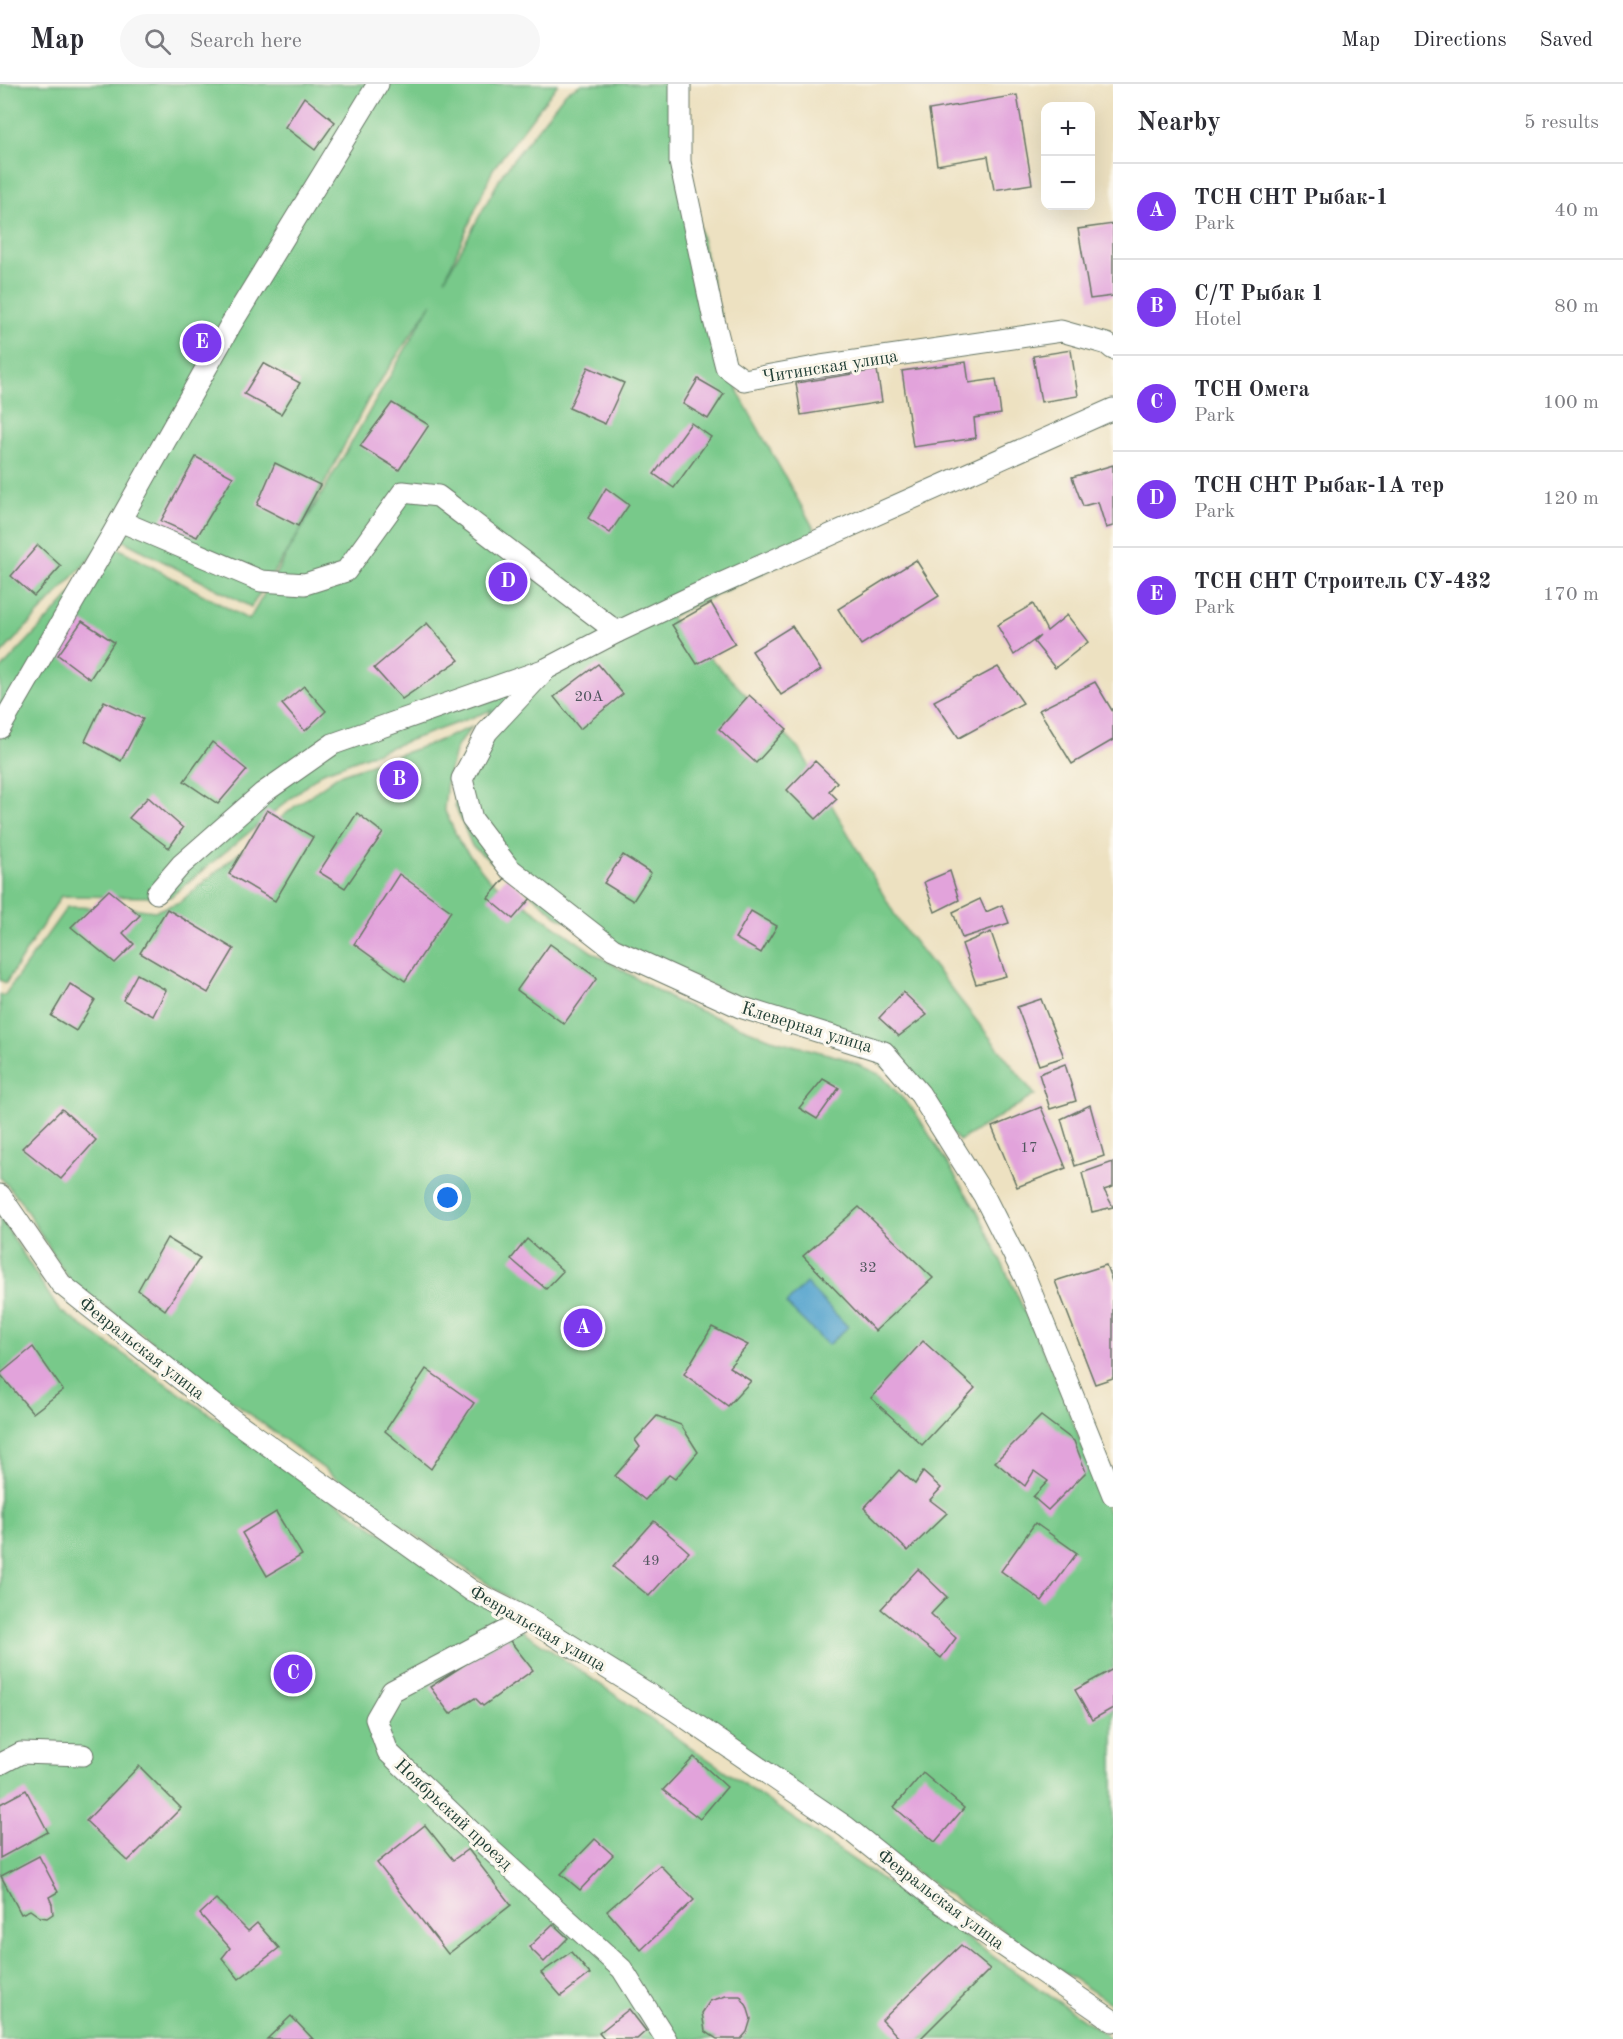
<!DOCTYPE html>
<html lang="en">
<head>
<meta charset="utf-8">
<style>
	body { margin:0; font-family:"Old Standard TT",serif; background:#f7f7f7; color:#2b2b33 }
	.controls { position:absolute; right:18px; top:18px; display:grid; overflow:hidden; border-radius:12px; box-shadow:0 6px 24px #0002 }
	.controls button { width:54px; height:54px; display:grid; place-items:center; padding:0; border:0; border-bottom:2px solid #e1e1e2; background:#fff; color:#2b2b33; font:30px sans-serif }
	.you { position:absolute; left:448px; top:1114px; width:21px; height:21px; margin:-15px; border:4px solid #fff; border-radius:50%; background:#1a73e8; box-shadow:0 0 0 9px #1a73e833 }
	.badge { display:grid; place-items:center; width:39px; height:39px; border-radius:50%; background:#7c3aed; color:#fff; font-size:20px; font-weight:700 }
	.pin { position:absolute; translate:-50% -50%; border:3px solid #fff; box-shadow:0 2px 6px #0006 }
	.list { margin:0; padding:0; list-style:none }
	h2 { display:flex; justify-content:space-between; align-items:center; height:78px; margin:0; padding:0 24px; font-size:26px }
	h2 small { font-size:20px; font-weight:400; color:#7c7c81 }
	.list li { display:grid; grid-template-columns:39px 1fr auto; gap:18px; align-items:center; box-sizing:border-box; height:96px; padding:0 24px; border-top:2px solid #e1e1e2 }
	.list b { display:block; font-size:22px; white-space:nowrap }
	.list p { margin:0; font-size:20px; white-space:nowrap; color:#7c7c81 }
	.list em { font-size:20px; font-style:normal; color:#7c7c81 }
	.icon { flex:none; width:33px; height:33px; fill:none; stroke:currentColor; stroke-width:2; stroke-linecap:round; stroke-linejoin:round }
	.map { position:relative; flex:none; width:1113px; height:1955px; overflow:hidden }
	header { display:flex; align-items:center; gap:36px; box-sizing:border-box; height:84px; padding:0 30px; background:#fff; border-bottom:2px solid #e1e1e2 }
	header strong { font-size:28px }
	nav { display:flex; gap:33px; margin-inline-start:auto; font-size:21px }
	.search { width:420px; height:54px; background:#f7f7f7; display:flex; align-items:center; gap:15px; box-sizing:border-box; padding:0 21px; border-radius:33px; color:#7c7c81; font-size:22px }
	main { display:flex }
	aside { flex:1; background:#fff }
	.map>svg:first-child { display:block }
	.green { fill:#78c98a; stroke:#4c835f; stroke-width:1.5 }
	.water { fill:#53a3cd; stroke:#397080; stroke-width:1.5 }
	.building { fill:#e2a3db }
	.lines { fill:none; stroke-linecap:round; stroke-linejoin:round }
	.service-casing { stroke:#677665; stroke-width:23 }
	.service { stroke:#fff; stroke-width:21 }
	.labels { text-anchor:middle; stroke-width:6; stroke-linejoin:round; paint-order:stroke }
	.number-label { font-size:15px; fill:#50565e }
	.street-label { font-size:18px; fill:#1f3d34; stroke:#fbf7ec }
</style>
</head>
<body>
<header>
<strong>Map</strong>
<div class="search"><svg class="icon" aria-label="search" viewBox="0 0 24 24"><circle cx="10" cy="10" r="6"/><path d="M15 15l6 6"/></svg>Search here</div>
<nav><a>Map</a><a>Directions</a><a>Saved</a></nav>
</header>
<main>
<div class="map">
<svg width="1113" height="1955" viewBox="0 0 1113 1955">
	<rect width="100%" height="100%" fill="#fbf7ec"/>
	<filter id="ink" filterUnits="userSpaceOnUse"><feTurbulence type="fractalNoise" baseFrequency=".0167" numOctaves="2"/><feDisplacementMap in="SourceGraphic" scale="12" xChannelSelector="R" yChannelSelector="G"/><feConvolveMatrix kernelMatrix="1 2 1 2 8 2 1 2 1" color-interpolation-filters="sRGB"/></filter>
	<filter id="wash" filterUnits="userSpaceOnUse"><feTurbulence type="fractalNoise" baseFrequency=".008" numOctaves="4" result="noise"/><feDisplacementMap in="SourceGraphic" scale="24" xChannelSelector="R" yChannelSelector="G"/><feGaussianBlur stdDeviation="1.35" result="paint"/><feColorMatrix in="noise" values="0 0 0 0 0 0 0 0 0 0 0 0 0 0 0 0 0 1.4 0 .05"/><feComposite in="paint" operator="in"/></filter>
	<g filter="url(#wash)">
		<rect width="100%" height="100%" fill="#ede1c1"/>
		<g class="green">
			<polygon points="0,0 558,0 493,85 445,195 503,89 566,8 582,0 665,0 739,310 823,461 670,533 800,666 899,838 1035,1011 959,1057 898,994 869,971 560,834 472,762 455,721 457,685 492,626 323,688 170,813 61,812 6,899 0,896 0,586 116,463 249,536 432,219 369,314 297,452 251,523 112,451 0,571"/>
			<polygon points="472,643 456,663 447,697 444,725 460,759 489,795 592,868 673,916 771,955 843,974 881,991 915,1028 979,1130 1055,1292 1113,1440 1113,1921 393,1436 69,1196 20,1116 0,1093 0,911 4,912 67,823 131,824 155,827 180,818 294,723 339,691 433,659"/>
			<polygon points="0,1133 58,1225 1112,1955 0,1955"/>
		</g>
		<polygon class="water" points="806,1199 848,1243 828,1261 786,1220"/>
		<g id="blocks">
			<g class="building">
				<polygon points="1017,11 1032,100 994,106 988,72 937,81 929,26"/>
				<polygon points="304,13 335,38 315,66 285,43"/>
				<polygon points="1113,140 1113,212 1090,215 1078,145"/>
				<polygon points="1071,266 1078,312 1041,318 1033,272"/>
				<polygon points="966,278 969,299 996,295 1001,330 974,334 976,354 913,363 902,287"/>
				<polygon points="263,279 300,299 281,330 244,310"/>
				<polygon points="588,283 624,299 605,340 569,324"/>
				<polygon points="877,286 882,318 801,331 796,299"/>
				<polygon points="698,295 724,310 708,335 683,320"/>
				<polygon points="392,319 429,341 399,386 360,362"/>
				<polygon points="691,339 711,353 674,404 654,390"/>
				<polygon points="196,373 233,393 197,453 161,437"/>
				<polygon points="275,379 320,401 298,442 257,421"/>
				<polygon points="1113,381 1113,442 1106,444 1098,418 1083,422 1072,393"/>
				<polygon points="606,404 629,421 610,449 588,434"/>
				<polygon points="38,461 61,482 34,512 11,492"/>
				<polygon points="916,476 939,512 861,561 838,525"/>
				<polygon points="711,519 735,560 697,580 672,541"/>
				<polygon points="1033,520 1047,547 1067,531 1088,558 1055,584 1034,558 1040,552 1014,571 997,541"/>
				<polygon points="82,537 114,558 90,595 58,571"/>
				<polygon points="427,539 459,576 402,615 374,584"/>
				<polygon points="792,542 821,586 781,611 752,567"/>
				<polygon points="598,580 623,610 580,645 554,613"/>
				<polygon points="998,583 1023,619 959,654 934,617"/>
				<polygon points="1095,598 1113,628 1113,656 1072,680 1039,626"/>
				<polygon points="304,602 326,627 305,647 282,620"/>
				<polygon points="749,611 787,645 756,679 719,645"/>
				<polygon points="104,617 143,635 121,677 85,657"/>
				<polygon points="212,658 247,686 218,720 184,697"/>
				<polygon points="815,677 837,698 829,707 837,715 816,735 787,706"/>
				<polygon points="148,713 183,744 169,764 129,734"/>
				<polygon points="267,726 313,753 275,817 229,790"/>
				<polygon points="357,729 383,749 345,804 319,788"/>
				<polygon points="623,771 651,789 633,817 604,799"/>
				<polygon points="950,787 959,816 935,828 924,798"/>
				<polygon points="399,790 451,827 405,897 354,860"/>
				<polygon points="506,793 531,814 513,835 488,814"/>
				<polygon points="109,806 140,831 123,849 134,860 115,879 71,843"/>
				<polygon points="980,815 986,828 1002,821 1009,839 962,854 953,828"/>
				<polygon points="167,825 234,865 208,909 140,869"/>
				<polygon points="751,827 777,842 761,869 735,854"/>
				<polygon points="991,848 1006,892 976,900 962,860"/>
				<polygon points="550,860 597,894 564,940 517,906"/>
				<polygon points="137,890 166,906 153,932 123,916"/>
				<polygon points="70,900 95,916 76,947 51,932"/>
				<polygon points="903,908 927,931 899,952 879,934"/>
				<polygon points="1041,915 1064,973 1039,981 1017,923"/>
				<polygon points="1065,980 1076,1017 1050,1025 1039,990"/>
				<polygon points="823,995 839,1004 817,1035 799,1024"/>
				<polygon points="1090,1021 1104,1072 1075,1082 1061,1035"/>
				<polygon points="1041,1023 1066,1084 1017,1103 992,1043"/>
				<polygon points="62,1025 96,1056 61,1095 22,1064"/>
				<polygon points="1113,1078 1113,1103 1104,1106 1113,1123 1092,1128 1082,1089"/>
				<polygon points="859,1123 933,1194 875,1247 803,1172"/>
				<polygon points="167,1154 200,1174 165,1226 138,1206"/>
				<polygon points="527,1155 563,1187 546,1205 511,1175"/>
				<polygon points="1106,1181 1113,1200 1113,1294 1095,1300 1055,1197"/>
				<polygon points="712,1243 748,1261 729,1283 751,1297 728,1322 684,1290"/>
				<polygon points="923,1257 975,1304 922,1361 871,1314"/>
				<polygon points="33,1263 63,1306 33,1329 0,1290"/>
				<polygon points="426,1285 474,1319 431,1385 385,1347"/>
				<polygon points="657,1332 681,1341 698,1368 675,1395 669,1391 645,1416 615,1392 640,1363 635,1356"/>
				<polygon points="1041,1332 1074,1357 1086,1388 1048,1426 1033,1413 1048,1397 1034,1387 1025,1402 995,1378"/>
				<polygon points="899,1386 915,1400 923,1388 941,1404 930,1416 947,1429 908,1467 864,1424"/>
				<polygon points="276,1428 302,1471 267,1492 242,1449"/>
				<polygon points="654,1437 689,1468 649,1512 613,1483"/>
				<polygon points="1035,1439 1077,1469 1042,1517 1001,1487"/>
				<polygon points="918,1485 947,1513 931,1530 956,1554 941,1574 881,1525"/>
				<polygon points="507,1553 533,1586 483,1622 475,1614 450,1630 430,1603"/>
				<polygon points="1113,1585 1113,1624 1092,1636 1075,1606"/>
				<polygon points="694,1673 727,1703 700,1735 663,1706"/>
				<polygon points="139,1682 181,1724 128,1777 86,1737"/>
				<polygon points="923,1689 964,1724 935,1758 894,1723"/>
				<polygon points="26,1706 48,1748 0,1774 0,1720"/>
				<polygon points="425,1741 453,1776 468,1765 511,1821 448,1870 377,1779"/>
				<polygon points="595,1755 613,1771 580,1806 561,1790"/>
				<polygon points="39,1772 58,1808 49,1813 52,1820 53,1830 47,1834 40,1833 30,1826 21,1830 1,1792"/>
				<polygon points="660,1781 694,1816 641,1866 607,1827"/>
				<polygon points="216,1815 248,1847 257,1839 279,1864 239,1895 222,1874 230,1864 200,1830"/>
				<polygon points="553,1840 568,1854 544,1878 529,1863"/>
				<polygon points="961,1861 990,1885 920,1955 900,1955 882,1936"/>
				<polygon points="571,1868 590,1890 561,1912 541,1889"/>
				<polygon points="726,1912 740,1912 747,1922 751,1935 747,1948 741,1955 717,1955 705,1947 702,1929 710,1917"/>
				<polygon points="629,1925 646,1947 637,1955 604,1955 599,1949"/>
				<polygon points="291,1932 313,1955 267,1955"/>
			</g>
		</g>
	</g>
	<g filter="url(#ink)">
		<use href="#blocks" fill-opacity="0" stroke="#677665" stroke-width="1.5"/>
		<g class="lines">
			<g class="service-casing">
				<g id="service">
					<polyline points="680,0 680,78 714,236 726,283 744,296 821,282 1061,247 1107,260 1113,265"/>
					<polyline points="120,437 261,497 305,500 346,487 403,408 438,412 617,548"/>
					<polyline points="546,585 487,648 462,695 472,735 509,784 613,865 740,923 884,968 920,1010 984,1112 1025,1193 1113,1411"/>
					<polyline points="0,644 112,451 230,242 378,0"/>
					<polyline points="157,809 181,781 263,709 333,660 546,585 617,548 691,513 1113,325"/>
					<polyline points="0,1111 61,1200 226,1331 472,1507 528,1535 673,1625 846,1743 941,1819 1113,1937"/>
					<polyline points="528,1535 392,1607 376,1635 388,1668 482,1758 622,1885 666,1955"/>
					<polyline points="0,1680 21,1669 83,1671"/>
				</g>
			</g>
			<use href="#service" class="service"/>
		</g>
	</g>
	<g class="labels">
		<g class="number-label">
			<text x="589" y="617">20А</text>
			<text x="1029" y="1068">17</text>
			<text x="868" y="1188">32</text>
			<text x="651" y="1481">49</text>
		</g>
		<g class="street-label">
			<text transform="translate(830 282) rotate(-9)" y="6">Читинская улица</text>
			<text transform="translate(807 943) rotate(17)" y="6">Клеверная улица</text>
			<text transform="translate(142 1264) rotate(38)" y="6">Февральская улица</text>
			<text transform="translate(538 1544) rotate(30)" y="6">Февральская улица</text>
			<text transform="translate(454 1730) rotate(43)" y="6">Ноябрьский проезд</text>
			<text transform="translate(941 1815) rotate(37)" y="6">Февральская улица</text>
		</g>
	</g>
</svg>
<div class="controls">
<button>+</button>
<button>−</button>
</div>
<div class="you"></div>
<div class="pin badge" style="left:583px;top:1244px">A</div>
<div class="pin badge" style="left:399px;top:696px">B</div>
<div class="pin badge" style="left:293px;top:1590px">C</div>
<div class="pin badge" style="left:508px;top:498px">D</div>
<div class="pin badge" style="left:202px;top:259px">E</div>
</div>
<aside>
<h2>Nearby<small>5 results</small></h2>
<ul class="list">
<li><span class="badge">A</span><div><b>ТСН СНТ Рыбак-1</b><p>Park</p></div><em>40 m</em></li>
<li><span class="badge">B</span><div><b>С/Т Рыбак 1</b><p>Hotel</p></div><em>80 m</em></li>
<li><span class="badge">C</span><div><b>ТСН Омега</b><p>Park</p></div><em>100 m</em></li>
<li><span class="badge">D</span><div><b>ТСН СНТ Рыбак-1А тер</b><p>Park</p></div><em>120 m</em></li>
<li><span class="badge">E</span><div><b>ТСН СНТ Строитель СУ-432</b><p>Park</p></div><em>170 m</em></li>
</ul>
</aside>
</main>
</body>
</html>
